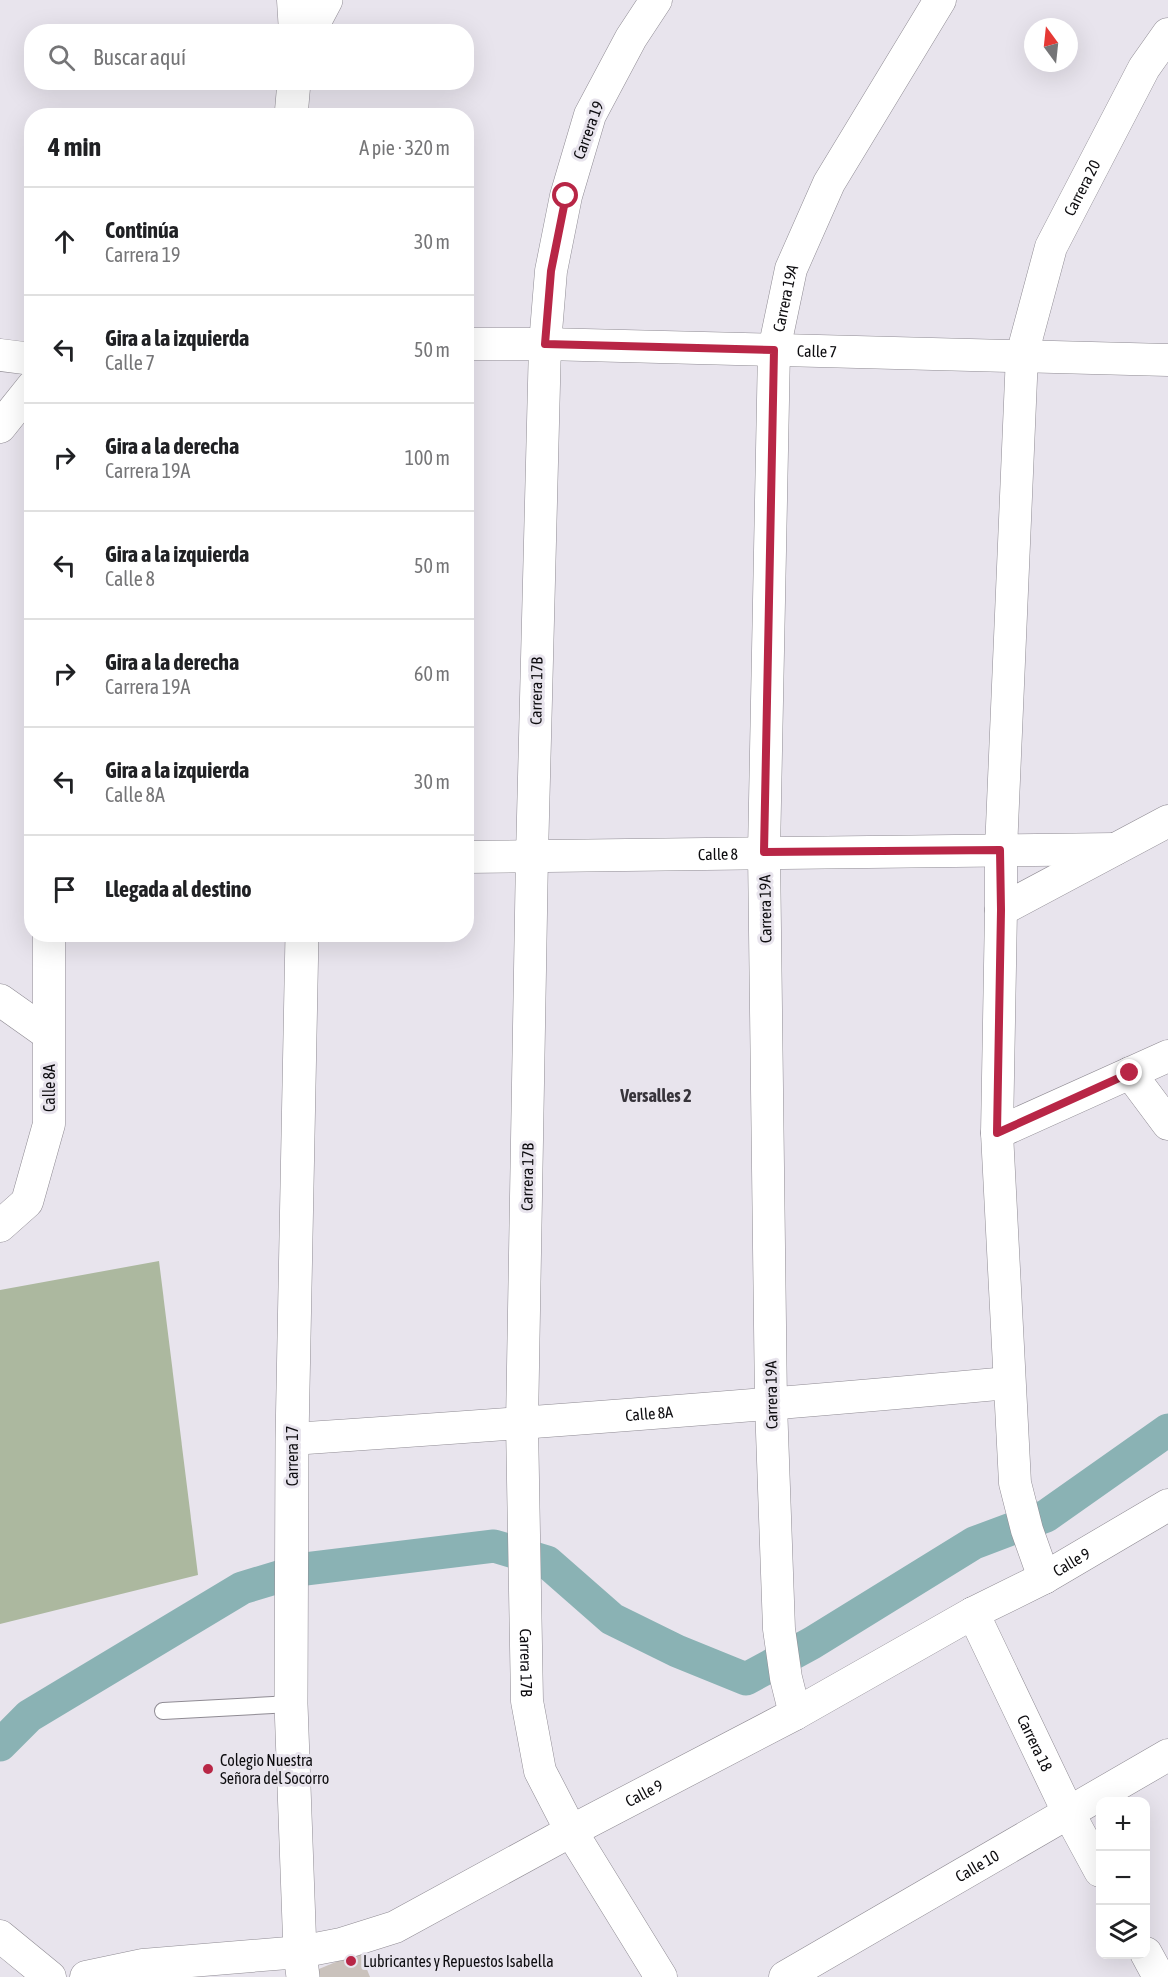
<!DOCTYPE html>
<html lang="es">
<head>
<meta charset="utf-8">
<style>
	body { margin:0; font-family:"Asap Condensed",sans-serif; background:#f6f6f6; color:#202124 }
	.controls { position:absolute; right:18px; bottom:18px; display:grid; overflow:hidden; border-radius:12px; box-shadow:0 6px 24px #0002 }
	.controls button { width:54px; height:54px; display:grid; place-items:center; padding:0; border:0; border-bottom:2px solid #e0e0e0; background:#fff; color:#202124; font:30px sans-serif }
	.compass { position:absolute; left:1024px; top:18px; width:54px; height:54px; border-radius:50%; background:#fff; box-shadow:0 6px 24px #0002; rotate:345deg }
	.stop { position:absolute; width:18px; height:18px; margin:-14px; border:4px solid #b82646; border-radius:50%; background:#fff }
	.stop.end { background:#b82646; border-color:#fff; box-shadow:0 2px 6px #0008 }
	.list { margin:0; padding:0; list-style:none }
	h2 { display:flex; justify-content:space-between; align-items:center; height:78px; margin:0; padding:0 24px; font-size:26px }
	h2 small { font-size:20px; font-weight:400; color:#757577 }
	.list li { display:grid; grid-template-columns:39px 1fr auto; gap:18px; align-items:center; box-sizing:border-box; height:108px; padding:0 24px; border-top:2px solid #e0e0e0 }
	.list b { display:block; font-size:22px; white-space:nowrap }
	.list p { margin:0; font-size:20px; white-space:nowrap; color:#757577 }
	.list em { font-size:20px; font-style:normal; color:#757577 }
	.icon { flex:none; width:33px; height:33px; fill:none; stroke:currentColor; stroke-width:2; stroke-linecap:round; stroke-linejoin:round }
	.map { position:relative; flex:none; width:1168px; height:1977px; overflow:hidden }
	.search { position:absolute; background:#fff; box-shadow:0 6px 24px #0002; left:24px; top:24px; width:450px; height:66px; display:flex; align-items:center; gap:15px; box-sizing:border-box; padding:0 21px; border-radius:24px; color:#757577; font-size:22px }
	.panel { position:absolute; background:#fff; box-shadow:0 6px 24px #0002; left:24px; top:108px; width:450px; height:834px; border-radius:24px }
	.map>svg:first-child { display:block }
	.green { fill:#acb89f }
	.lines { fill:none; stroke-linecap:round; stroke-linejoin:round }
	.canal { stroke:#8ab2b4; stroke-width:33 }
	.building { fill:#cac2bc }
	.lane-casing { stroke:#8f8b93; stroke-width:18 }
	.street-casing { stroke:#8f8b93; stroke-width:33 }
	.secondary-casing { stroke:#8f8b93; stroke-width:34 }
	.lane { stroke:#fff; stroke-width:16 }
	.street { stroke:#fff; stroke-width:32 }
	.secondary { stroke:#fff; stroke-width:33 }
	.route { stroke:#b82646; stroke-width:8 }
	.poi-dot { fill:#b82646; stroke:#e8e4ed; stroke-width:2 }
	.labels { text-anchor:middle; stroke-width:6; stroke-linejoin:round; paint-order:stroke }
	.street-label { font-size:16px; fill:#0d0c0f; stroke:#e8e4ed }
	.poi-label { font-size:16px; fill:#0d0c0f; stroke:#e8e4ed; text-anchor:start }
	.neighbourhood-label { font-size:18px; font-weight:bold; fill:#37343b; stroke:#e8e4ed }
</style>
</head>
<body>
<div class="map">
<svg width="1168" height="1977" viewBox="0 0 1168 1977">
	<rect width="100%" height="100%" fill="#e8e4ed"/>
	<polygon class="green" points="159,1261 198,1575 0,1624 0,1290"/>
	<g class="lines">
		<polyline class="canal" points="0,1745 29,1716 242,1588 305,1569 494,1546 547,1562 612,1619 677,1651 746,1679 812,1643 974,1543 1046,1516 1168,1430"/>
	</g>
	<polygon class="building" points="360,1952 370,1977 315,1977 314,1971"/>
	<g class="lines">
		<g class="lane-casing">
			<polyline id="lane" points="163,1711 291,1704"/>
		</g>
		<g class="street-casing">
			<g id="street">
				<polyline points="293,0 295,32"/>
				<path id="s1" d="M656,0L631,38L590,115L566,196L551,271L545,344L532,856L522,1424L527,1701L540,1771L571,1831L661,1977"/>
				<path id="s2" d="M466,344H545L1168,360"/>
				<polyline points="0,355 32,359"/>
				<polyline points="0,427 32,387"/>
				<path id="s3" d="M466,857L1115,849"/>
				<polyline points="1001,910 1168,821"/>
				<polyline points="0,1000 48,1034"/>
				<polyline points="1130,1073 1168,1124"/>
				<polyline points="997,1133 1168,1056"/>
				<polyline points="0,1226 27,1202 49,1124 49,934"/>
				<path id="s4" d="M292,1439C531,1423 770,1405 1008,1383"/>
				<path id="s5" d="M1044,1578L1027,1530L1015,1483L997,1133L1001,910V850L1022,355L1051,247L1144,68L1168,34"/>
				<path id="s6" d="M973,1613L1068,1812L1100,1871"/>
				<path id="s7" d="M795,1714L786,1678L779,1629L771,1404L764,852L774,350L791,269L829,183L940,0"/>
				<polyline points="0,1936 50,1977"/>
				<polyline points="1146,1953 1159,1977"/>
				<path id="s8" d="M86,1977L143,1965L300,1952L341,1944L395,1927L571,1831L795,1714L973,1613L1044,1578L1168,1505"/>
				<path id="s9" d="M785,1977L1168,1755"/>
			</g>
		</g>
		<g class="secondary-casing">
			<g id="secondary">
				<polyline points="309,32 326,0"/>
				<polyline points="291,116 294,82"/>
				<polyline points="302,934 292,1439 291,1704 300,1952 303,1977"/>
			</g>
		</g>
		<use href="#lane" class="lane"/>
		<use href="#street" class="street"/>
		<use href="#secondary" class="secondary"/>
	</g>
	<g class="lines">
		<polyline class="route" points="566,196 551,271 545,344 774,350 764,852 1000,850 1001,910 997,1133 1130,1073"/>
	</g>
	<g class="poi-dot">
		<circle cx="208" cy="1769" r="6"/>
		<circle cx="351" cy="1961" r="6"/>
	</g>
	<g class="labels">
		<g class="street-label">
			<text transform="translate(588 130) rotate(-70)" y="6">Carrera 19</text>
			<text dy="6" stroke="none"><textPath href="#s5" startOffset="1407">Carrera 20</textPath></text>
			<text dy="6" stroke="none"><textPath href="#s7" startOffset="1419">Carrera 19A</textPath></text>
			<text dy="6" stroke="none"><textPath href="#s2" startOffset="351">Calle 7</textPath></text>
			<text transform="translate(536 691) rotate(-89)" y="6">Carrera 17B</text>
			<text dy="6" stroke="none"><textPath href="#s3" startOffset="252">Calle 8</textPath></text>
			<text transform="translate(765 909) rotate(-91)" y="6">Carrera 19A</text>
			<text transform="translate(49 1088) rotate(-90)" y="6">Calle 8A</text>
			<text transform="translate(527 1177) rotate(-89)" y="6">Carrera 17B</text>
			<text transform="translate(771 1395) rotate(-91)" y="6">Carrera 19A</text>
			<text dy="6" stroke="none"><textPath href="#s4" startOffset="358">Calle 8A</textPath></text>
			<text transform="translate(292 1456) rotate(-90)" y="6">Carrera 17</text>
			<text dy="6" stroke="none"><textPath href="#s8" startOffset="1083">Calle 9</textPath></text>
			<text dy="6" stroke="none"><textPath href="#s1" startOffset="1686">Carrera 17B</textPath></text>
			<text dy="6" stroke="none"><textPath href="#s6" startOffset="144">Carrera 18</textPath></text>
			<text dy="6" stroke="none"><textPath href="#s8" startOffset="597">Calle 9</textPath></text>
			<text dy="6" stroke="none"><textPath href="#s9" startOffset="222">Calle 10</textPath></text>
		</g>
		<g class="poi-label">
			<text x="220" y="1766">Colegio Nuestra<tspan x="220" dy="18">Señora del Socorro</tspan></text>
			<text x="363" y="1967">Lubricantes y Repuestos Isabella</text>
		</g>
		<g class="neighbourhood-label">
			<text x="656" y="1102">Versalles 2</text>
		</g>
	</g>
</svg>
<div class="controls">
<button>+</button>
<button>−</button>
<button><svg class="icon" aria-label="layers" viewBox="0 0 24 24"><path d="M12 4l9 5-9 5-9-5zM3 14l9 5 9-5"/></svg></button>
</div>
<svg class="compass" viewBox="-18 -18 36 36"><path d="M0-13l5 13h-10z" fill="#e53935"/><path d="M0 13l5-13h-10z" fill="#757577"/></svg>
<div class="stop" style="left:566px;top:196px"></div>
<div class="stop end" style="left:1130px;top:1073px"></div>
<div class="search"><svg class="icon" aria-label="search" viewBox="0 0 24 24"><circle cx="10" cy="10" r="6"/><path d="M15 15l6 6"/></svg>Buscar aquí</div>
<section class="panel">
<h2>4 min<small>A pie · 320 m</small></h2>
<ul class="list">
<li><svg class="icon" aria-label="ahead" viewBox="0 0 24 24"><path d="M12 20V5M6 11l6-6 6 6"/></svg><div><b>Continúa</b><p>Carrera 19</p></div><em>30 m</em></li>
<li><svg class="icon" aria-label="left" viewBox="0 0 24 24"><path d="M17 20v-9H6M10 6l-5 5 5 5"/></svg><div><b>Gira a la izquierda</b><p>Calle 7</p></div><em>50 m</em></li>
<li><svg class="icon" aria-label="right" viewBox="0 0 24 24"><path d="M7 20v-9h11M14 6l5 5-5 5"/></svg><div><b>Gira a la derecha</b><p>Carrera 19A</p></div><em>100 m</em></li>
<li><svg class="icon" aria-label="left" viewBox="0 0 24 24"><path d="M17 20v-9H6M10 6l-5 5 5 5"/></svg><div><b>Gira a la izquierda</b><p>Calle 8</p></div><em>50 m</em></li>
<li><svg class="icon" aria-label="right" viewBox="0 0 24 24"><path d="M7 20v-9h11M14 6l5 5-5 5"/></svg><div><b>Gira a la derecha</b><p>Carrera 19A</p></div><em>60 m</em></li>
<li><svg class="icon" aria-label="left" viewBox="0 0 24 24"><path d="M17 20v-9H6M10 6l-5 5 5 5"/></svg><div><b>Gira a la izquierda</b><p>Calle 8A</p></div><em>30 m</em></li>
<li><svg class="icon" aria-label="arrive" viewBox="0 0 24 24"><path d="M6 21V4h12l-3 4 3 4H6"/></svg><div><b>Llegada al destino</b></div></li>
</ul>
</section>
</div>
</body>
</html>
